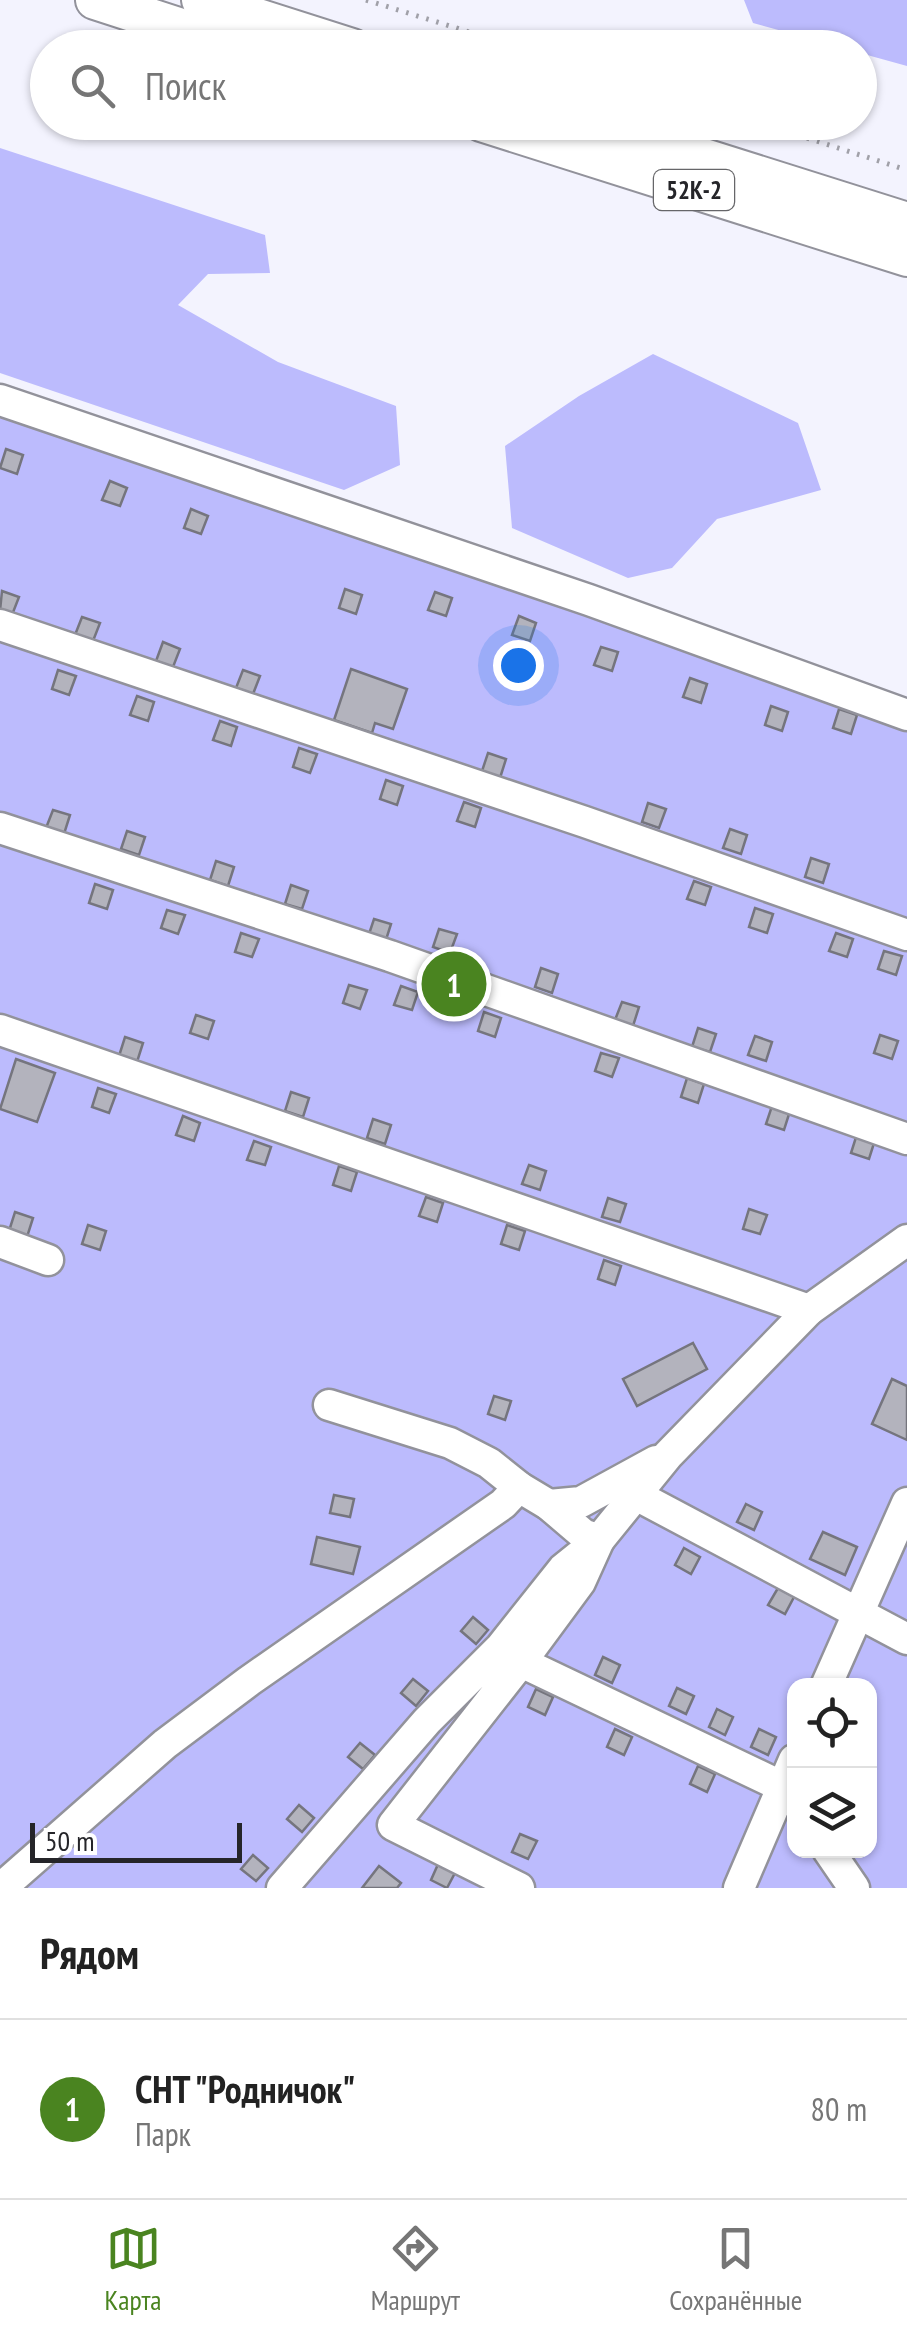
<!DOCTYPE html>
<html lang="ru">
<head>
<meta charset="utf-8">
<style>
	body { margin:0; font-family:"PT Sans Narrow",sans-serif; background:#f2f2f2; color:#222 }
	.controls { position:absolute; right:30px; bottom:30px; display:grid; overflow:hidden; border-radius:20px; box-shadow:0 2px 8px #0004 }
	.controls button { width:90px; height:90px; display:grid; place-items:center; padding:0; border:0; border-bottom:2px solid #e0e0e0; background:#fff; color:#222; font:50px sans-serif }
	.scale { position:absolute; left:30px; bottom:25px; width:212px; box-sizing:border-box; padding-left:10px; border:5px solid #252529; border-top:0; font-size:28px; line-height:35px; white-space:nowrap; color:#252529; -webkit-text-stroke:8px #fff; paint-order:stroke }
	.you { position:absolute; left:518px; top:665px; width:35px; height:35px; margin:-25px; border:8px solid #fff; border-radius:50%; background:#1a73e8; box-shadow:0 0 0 15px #1a73e833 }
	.badge { display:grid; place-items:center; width:65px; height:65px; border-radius:50%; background:#4a8420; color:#fff; font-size:32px; font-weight:700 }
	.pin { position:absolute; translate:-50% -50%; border:5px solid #fff; box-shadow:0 2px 10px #0006 }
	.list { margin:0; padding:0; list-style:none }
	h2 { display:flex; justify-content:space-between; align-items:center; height:130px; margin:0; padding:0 40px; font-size:42px }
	h2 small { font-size:32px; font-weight:400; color:#767676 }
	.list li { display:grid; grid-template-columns:65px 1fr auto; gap:30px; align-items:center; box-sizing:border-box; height:180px; padding:0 40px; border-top:2px solid #e0e0e0 }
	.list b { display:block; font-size:38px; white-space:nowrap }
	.list p { margin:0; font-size:32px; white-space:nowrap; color:#767676 }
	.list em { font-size:32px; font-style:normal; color:#767676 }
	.icon { flex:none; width:55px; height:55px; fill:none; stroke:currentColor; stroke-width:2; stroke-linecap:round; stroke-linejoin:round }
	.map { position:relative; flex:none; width:907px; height:1888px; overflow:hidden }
	.search { position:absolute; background:#fff; box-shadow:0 2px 8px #0004; left:30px; right:30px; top:30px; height:110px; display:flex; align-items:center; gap:25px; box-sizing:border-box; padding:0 35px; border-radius:55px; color:#767676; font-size:38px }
	.sheet { height:310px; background:#fff }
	nav { display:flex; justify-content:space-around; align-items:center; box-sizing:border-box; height:140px; border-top:2px solid #e0e0e0; background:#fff; font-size:28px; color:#767676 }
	nav a { display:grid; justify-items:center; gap:5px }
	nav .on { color:#4a8420 }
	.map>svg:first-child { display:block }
	.green { fill:#bcbbfd; fill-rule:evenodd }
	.building { fill:#b3b3bd; stroke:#75757e; stroke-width:2.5 }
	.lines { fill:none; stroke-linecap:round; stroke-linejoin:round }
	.minor-casing { stroke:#92929b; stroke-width:35 }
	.major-casing { stroke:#92929b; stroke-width:42 }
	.path { stroke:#a1a1a9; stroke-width:5; stroke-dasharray:2.5 8; stroke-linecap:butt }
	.minor { stroke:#fff; stroke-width:30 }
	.major { stroke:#fff; stroke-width:38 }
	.labels { text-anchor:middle; stroke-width:8; stroke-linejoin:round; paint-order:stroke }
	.shield { fill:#fff; stroke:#666669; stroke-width:2.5 }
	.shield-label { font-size:25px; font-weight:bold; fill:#252529 }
</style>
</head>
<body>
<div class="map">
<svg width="907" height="1888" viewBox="0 0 907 1888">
	<rect width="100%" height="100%" fill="#f3f3fe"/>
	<g class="green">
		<polygon points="744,0 907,0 907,66 860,53 860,48 840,47 753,23"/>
		<polygon points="0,148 265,235 270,273 208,274 178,305 278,362 396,406 400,465 344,490 0,373"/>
		<polygon points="653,354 798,423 821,490 717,519 672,568 628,578 512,528 505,446 579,396"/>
		<path d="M0,395L907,706V1888H0ZM794,1686H870V1850H794Z"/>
	</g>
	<g class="building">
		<polygon points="6,449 23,455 17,474 0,468"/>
		<polygon points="110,481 127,488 120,506 102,500"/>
		<polygon points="191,509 208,516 201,534 184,528"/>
		<polygon points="345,589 362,595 356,614 339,608"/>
		<polygon points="2,591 19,597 12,615 0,611"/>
		<polygon points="435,592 452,598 446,616 428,610"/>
		<polygon points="519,616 536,623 530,641 512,635"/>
		<polygon points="82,617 100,623 93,641 75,635"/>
		<polygon points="163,642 180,649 173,667 156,661"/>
		<polygon points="601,647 618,652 612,671 594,665"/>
		<polygon points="351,669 407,689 393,729 375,723 372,733 334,720"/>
		<polygon points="58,670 76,676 69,695 52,689"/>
		<polygon points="243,670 260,676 253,694 236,688"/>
		<polygon points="690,678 707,684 701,703 683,697"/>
		<polygon points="137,696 154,702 148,721 130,715"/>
		<polygon points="771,706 788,712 782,731 765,725"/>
		<polygon points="839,709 857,715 851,734 833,728"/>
		<polygon points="220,721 237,727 231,746 213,740"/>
		<polygon points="299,748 317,754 310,773 293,767"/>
		<polygon points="488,753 506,759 500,778 482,771"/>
		<polygon points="386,780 403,786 397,805 380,799"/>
		<polygon points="464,802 481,808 475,827 457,821"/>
		<polygon points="648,803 666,809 659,828 642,822"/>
		<polygon points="53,810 70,815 64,834 46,828"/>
		<polygon points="730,829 747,835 741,854 723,848"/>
		<polygon points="127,831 145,837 139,855 121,849"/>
		<polygon points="811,858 829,864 823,883 805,877"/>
		<polygon points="216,861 234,867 228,886 210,880"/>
		<polygon points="694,881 711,887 705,905 687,899"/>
		<polygon points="95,884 113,890 107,909 89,903"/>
		<polygon points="291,885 308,891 302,909 285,904"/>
		<polygon points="755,908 773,914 767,933 749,927"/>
		<polygon points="167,910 185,915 178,934 161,928"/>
		<polygon points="374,919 391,924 385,943 368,937"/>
		<polygon points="439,929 457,934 450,953 433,947"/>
		<polygon points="241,933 259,939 252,957 235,952"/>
		<polygon points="836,933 853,939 847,957 829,951"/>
		<polygon points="884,951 902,956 896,975 878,969"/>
		<polygon points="541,968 558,974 552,993 535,987"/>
		<polygon points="349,985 367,990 360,1009 343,1003"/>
		<polygon points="401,986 418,992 412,1010 394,1005"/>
		<polygon points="622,1002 639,1007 633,1026 615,1020"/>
		<polygon points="484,1012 501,1018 495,1037 478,1031"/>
		<polygon points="196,1015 214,1021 208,1039 190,1033"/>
		<polygon points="698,1028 716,1034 710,1052 692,1047"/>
		<polygon points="880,1035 898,1041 892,1059 874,1053"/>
		<polygon points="755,1036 772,1042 766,1061 748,1055"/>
		<polygon points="125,1037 143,1043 137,1062 119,1056"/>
		<polygon points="601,1053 619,1058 612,1077 595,1071"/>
		<polygon points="16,1059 55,1073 37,1122 0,1109"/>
		<polygon points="687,1078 704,1084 698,1103 681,1097"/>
		<polygon points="98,1088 116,1094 109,1113 92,1107"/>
		<polygon points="291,1092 309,1098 303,1117 285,1111"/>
		<polygon points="772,1106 790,1111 784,1130 766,1124"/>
		<polygon points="183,1116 200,1123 194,1141 176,1135"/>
		<polygon points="373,1119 391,1125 385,1144 367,1138"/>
		<polygon points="857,1134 875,1140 869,1159 851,1153"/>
		<polygon points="254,1141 271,1147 265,1165 247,1160"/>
		<polygon points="529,1165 546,1171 540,1190 522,1184"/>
		<polygon points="339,1166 357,1172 351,1191 333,1185"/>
		<polygon points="426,1197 443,1203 437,1222 419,1216"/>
		<polygon points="608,1198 626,1204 620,1222 602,1217"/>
		<polygon points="749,1209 767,1215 760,1234 743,1229"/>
		<polygon points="15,1212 33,1218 27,1237 9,1231"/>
		<polygon points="88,1225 106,1231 100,1250 82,1244"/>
		<polygon points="507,1225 525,1231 519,1250 501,1244"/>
		<polygon points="604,1260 621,1266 615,1285 598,1279"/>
		<polygon points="693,1343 707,1369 637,1406 623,1379"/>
		<polygon points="892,1379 907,1386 907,1440 872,1424"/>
		<polygon points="494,1396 511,1401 505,1420 488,1414"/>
		<polygon points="334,1495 354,1499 350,1517 330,1513"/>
		<polygon points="746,1504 762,1512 754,1530 737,1522"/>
		<polygon points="823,1532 857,1547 845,1575 810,1559"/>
		<polygon points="317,1537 360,1547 353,1574 311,1564"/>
		<polygon points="684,1548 700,1557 691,1574 675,1565"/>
		<polygon points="778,1588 794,1597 785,1614 768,1605"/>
		<polygon points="473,1617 488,1630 476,1644 461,1631"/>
		<polygon points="603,1657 620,1665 612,1683 595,1675"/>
		<polygon points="413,1679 428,1691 416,1706 401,1693"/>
		<polygon points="677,1688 694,1696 686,1714 669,1706"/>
		<polygon points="536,1689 553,1697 545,1715 528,1707"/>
		<polygon points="717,1709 733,1717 725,1735 709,1727"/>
		<polygon points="615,1729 632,1737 624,1755 607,1747"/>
		<polygon points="759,1729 776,1737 768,1755 751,1747"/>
		<polygon points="360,1743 375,1755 363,1769 348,1757"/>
		<polygon points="698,1766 715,1774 707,1792 690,1784"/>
		<polygon points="299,1805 314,1818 302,1832 287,1819"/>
		<polygon points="520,1834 537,1841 528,1859 512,1852"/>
		<polygon points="253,1855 268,1868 256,1881 241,1869"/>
		<polygon points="439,1862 456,1871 447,1888 431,1880"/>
		<polygon points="379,1866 401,1883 397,1888 362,1888"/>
	</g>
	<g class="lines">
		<g class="minor-casing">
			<g id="minor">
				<polyline points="0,400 589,600 907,715"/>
				<polyline points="0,625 585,822 907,935"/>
				<polyline points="0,828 390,956 907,1139"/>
				<polyline points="0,1030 809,1310"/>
				<polyline points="0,1242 48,1260"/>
				<polyline points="329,1405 450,1443 489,1463 519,1487 549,1505 583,1534 599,1540 668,1455 809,1310 907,1240"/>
				<polyline points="636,1495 907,1639"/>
				<polyline points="549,1505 581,1502 656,1461"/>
				<polyline points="521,1662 783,1787 794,1802"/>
				<polyline points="826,1686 907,1503"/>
				<polyline points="828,1850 854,1888"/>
				<polyline points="1,1888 165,1744 249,1681 503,1504 519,1487"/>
				<polyline points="282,1888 427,1721 501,1647 563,1569 599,1540 580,1582 521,1662 393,1825 519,1888"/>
				<polyline points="739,1888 794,1760"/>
			</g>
		</g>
		<g class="major-casing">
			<g id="major">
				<polyline points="95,0 243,48"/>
				<polyline points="201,0 352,48"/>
				<polyline points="481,122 907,257"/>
				<polyline points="590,122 907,222"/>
			</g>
		</g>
		<g class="path">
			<polyline points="366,0 521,48"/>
			<polyline points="757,122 907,170"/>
		</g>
		<use href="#minor" class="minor"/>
		<use href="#major" class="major"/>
	</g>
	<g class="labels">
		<rect class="shield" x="654" y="170" width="80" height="40" rx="8"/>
		<g class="shield-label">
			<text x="694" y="199">52К-2</text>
		</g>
	</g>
</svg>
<div class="controls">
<button><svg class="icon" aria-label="locate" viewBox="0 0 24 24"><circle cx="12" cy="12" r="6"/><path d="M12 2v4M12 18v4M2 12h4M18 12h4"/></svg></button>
<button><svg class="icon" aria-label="layers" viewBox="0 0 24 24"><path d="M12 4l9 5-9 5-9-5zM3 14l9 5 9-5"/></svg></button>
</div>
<div class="scale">50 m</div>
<div class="you"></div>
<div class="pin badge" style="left:454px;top:984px">1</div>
<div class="search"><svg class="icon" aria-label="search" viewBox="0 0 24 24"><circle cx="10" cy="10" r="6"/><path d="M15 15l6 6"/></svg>Поиск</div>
</div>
<section class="sheet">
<h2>Рядом<small></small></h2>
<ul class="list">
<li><span class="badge">1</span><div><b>СНТ &quot;Родничок&quot;</b><p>Парк</p></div><em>80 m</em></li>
</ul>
</section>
<nav>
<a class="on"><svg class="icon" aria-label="map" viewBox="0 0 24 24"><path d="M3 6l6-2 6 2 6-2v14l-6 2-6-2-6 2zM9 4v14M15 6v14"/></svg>Карта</a>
<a><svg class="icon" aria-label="directions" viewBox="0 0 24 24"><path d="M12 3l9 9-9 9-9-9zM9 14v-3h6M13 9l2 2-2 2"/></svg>Маршрут</a>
<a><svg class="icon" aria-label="saved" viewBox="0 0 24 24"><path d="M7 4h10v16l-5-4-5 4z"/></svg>Сохранённые</a>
</nav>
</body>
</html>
